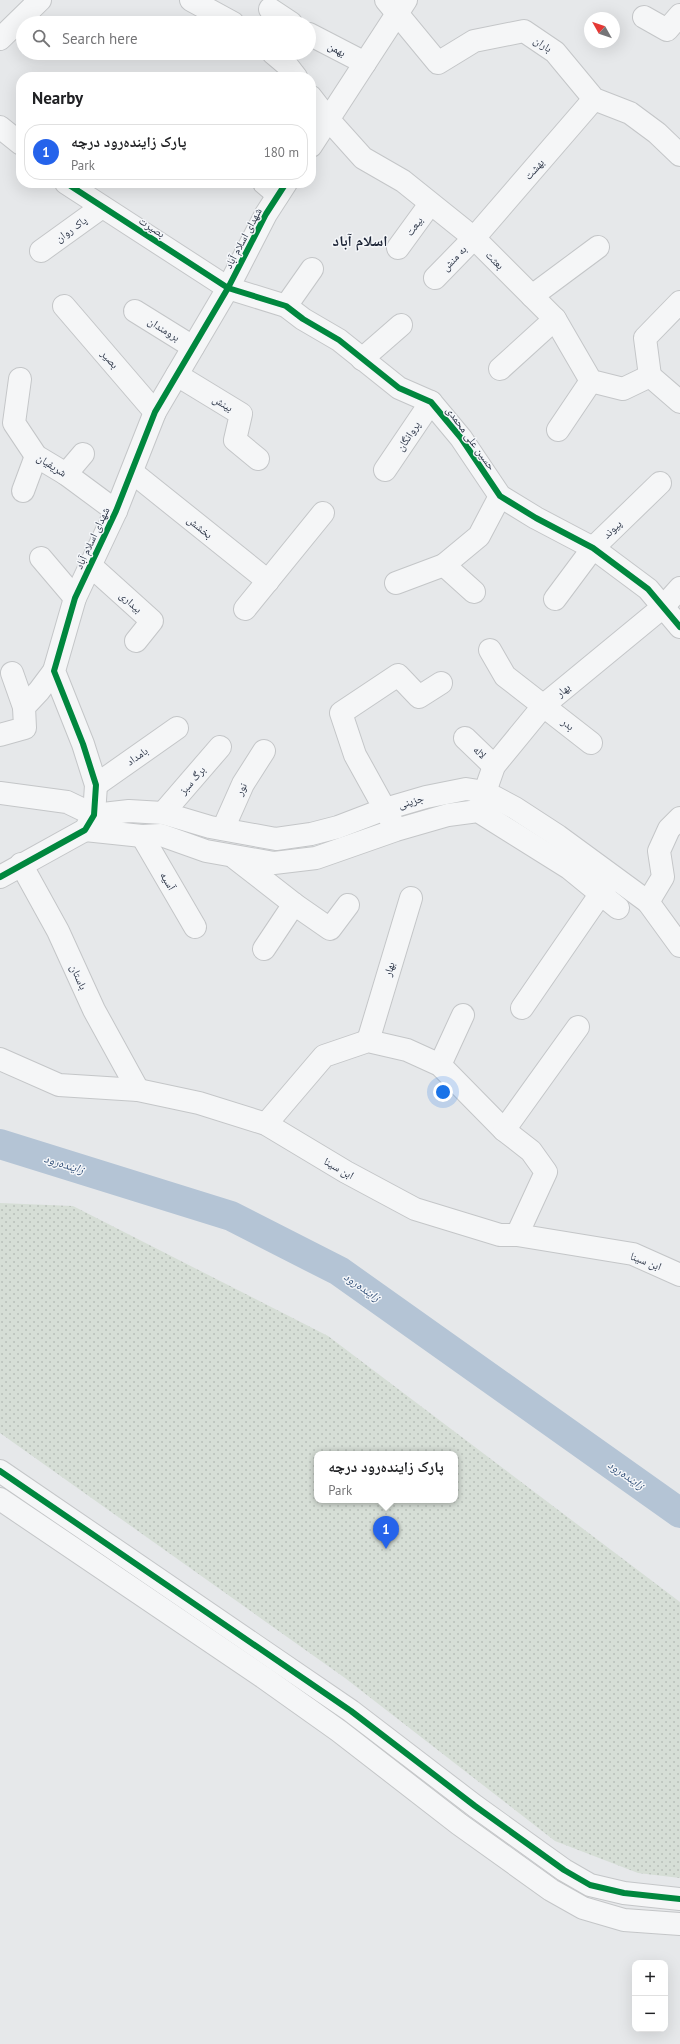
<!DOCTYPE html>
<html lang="en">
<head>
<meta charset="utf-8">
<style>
	body { margin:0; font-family:"PT Sans","Noto Naskh Arabic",sans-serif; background:#f6f6f6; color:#202124 }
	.controls { position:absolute; right:12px; bottom:12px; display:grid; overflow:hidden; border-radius:8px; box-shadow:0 4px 16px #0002 }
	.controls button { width:36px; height:36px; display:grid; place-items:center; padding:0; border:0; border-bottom:1px solid #e0e0e0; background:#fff; color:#202124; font:20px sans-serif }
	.compass { position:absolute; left:584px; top:12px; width:36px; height:36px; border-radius:50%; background:#fff; box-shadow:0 4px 16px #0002; rotate:310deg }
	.you { position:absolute; left:443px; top:1092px; width:14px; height:14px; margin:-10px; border:3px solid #fff; border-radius:50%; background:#1a73e8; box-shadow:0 0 0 6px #1a73e833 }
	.badge { display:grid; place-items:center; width:26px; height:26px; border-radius:50%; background:#2563eb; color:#fff; font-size:13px; font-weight:700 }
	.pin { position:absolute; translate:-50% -33px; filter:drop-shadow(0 1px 2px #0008) }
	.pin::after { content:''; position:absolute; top:21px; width:14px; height:12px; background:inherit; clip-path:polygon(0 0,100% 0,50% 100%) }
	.popup { position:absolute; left:314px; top:1451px; width:144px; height:52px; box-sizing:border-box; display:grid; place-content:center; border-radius:8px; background:#fff; filter:drop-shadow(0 1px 3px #0005); font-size:13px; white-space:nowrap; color:#757577 }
	.popup b { font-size:15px; color:#202124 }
	.popup::after { content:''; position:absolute; left:50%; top:100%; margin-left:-8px; border:8px solid transparent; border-top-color:#fff }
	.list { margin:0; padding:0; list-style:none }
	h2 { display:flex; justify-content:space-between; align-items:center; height:52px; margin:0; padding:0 16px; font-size:17px }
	h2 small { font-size:13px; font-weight:400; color:#757577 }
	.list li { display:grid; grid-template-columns:26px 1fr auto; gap:12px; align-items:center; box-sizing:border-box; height:56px; margin:0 8px 8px; padding:0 8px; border:1px solid #e0e0e0; border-radius:16px }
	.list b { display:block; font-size:15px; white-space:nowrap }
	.list p { margin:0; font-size:13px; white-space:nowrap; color:#757577 }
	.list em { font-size:13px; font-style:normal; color:#757577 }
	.icon { flex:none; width:22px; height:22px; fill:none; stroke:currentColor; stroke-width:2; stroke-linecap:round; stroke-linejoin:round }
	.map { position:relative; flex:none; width:680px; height:2044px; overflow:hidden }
	.search { position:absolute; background:#fff; box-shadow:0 4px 16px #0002; left:16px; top:16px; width:300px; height:44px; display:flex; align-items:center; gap:10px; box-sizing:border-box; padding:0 14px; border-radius:22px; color:#757577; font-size:15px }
	.panel { position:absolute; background:#fff; box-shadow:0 4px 16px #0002; left:16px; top:72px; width:300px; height:116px; border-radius:16px }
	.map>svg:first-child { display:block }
	.park { fill:url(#park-dots); fill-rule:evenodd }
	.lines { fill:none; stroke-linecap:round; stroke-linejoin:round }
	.river { stroke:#b4c4d5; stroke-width:30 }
	.minor-casing { stroke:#c4c6c8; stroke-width:24 }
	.minor { stroke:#f5f6f7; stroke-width:22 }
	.cycleway-casing { stroke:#f4f6f9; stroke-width:8 }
	.cycleway { stroke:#00873e; stroke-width:6 }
	.labels { text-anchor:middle; stroke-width:3; stroke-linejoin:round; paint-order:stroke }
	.street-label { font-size:11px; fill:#2b3445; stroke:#f4f6f9 }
	.water-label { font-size:12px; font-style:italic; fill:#34527a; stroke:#f4f6f9 }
	.district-label { font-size:15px; font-weight:bold; fill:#1d2536; stroke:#f4f6f9 }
</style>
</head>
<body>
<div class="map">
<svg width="680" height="2044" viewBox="0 0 680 2044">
	<defs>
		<pattern id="park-dots" width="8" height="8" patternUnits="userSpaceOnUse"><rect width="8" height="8" fill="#d6ded6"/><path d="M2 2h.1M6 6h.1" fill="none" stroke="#b8bfb9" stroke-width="1.8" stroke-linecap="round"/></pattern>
	</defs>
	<rect width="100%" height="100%" fill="#e6e8ea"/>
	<path class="park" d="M0,1203L73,1206L328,1336L680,1602V1878L638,1873L555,1841L345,1678L0,1433ZM317,1454H455V1500H317Z"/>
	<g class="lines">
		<polyline class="river" points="0,1144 231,1216 339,1271 680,1513"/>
		<g class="minor-casing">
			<g id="minor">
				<polyline points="191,0 233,23"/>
				<polyline points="386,0 438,63 474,41 524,31 555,52 594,99 630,113 657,133 680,155"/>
				<polyline points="270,9 291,23"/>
				<polyline points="644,17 667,30 680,15"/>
				<polyline points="309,34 365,63"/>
				<polyline points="0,39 40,0"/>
				<polyline points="273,53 286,64 296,77"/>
				<polyline points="311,97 328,119 363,158 403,181 474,238 555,319 591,381 623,389 650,376"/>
				<polyline points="0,127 21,144"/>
				<polyline points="311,146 406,0"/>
				<polyline points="66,183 228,288 286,306 303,319 339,340 399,388 431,402 461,438 500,496 536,518 593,548 648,589 680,627"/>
				<polyline points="264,183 278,195"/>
				<polyline points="398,248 430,204"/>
				<polyline points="41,251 102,207"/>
				<polyline points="435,278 474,238 594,99"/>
				<polyline points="532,296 598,247"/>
				<polyline points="64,306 155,412"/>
				<polyline points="286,306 312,269"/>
				<polyline points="135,311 193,347"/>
				<polyline points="362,359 401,325"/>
				<polyline points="500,369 555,319"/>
				<polyline points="177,375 241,414 235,440 258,459"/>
				<polyline points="650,376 645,338 680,302"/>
				<polyline points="650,376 680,402"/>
				<polyline points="20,379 14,423 36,456 66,474 116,511"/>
				<polyline points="558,430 591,381"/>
				<polyline points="385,470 431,402"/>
				<polyline points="132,472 268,581"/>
				<polyline points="66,474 83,454"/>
				<polyline points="23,491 36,456"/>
				<polyline points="41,558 75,598"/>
				<polyline points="444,565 474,592"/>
				<polyline points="91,566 152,621 136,641"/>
				<polyline points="396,583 444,565 479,536 500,496"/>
				<polyline points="555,599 593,548 660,483"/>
				<polyline points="245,609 323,513"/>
				<polyline points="490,650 505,676 591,743"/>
				<polyline points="12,673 24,707"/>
				<polyline points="0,735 25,728 24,707 39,691 54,671"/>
				<polyline points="465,738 494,766"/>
				<polyline points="96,785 177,728"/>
				<polyline points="0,793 67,802 94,815"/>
				<polyline points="480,806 494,766 544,705 663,607 680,588"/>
				<polyline points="163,813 220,747"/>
				<polyline points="94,815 129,811 163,813 210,827 276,839 311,834 338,827 385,809 426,797 466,789 485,792 515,808 558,836 648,902 680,946"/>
				<polyline points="392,822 355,755 341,713 398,675 419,697 441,683"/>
				<polyline points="223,829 243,784 264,751"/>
				<polyline points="85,830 142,836 161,835 206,851 274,863 316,858 396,830 448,815 478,811 569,868 618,908"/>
				<polyline points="142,836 195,927"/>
				<polyline points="235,858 294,904 330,929 348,905"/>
				<polyline points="21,864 58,931 94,1010 138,1090"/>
				<polyline points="0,877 85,830 94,815 96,785 83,744 54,671 75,598 116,511 155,412 228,288 266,214 286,183"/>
				<polyline points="648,902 663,877 659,851 669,829 680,818"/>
				<polyline points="264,949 294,904"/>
				<polyline points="522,1008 608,883"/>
				<polyline points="368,1041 411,898"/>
				<polyline points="0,1059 59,1085 138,1090 199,1103 266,1124 346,1172 415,1209 500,1235 517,1235 633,1254 680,1275"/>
				<polyline points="440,1065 463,1015"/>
				<polyline points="266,1124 324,1056 368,1041 407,1050 440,1065 504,1130 531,1151 546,1172 517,1235"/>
				<polyline points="504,1130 578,1027"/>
				<polyline points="0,1471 351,1711 475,1806 564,1870 590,1885 624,1893 680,1899"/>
				<polyline points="0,1499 263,1677 339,1731 459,1824 551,1890 583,1908 624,1920 680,1924"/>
			</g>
		</g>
		<use href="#minor" class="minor"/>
		<g class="cycleway-casing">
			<g id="cycleway">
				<polyline points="66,183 228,288 286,306 303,319 339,340 399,388 431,402 461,438 500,496 536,518 593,548 648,589 680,627"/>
				<polyline points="0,877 85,830 94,815 96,785 83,744 54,671 75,598 116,511 155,412 228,288 266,214 286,183"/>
				<polyline points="0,1471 351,1711 475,1806 564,1870 590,1885 624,1893 680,1899"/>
			</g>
		</g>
		<use href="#cycleway" class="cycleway"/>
	</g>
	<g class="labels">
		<g class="street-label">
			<text transform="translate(543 44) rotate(34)" y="4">باران</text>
			<text transform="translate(337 49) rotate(28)" y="4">بهمن</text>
			<text transform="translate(534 169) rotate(-49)" y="4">بهشت</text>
			<text transform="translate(414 226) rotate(-54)" y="4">بیعت</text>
			<text transform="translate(152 227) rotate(33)" y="4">بصیرت</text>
			<text transform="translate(71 229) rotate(-36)" y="4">پاک روان</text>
			<text transform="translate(243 238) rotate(-62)" y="4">شهدای اسلام آباد</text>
			<text transform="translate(454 258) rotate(-46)" y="4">به منش</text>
			<text transform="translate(495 260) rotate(45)" y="4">بعثت</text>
			<text transform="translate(164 329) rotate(32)" y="4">برومندان</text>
			<text transform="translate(110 359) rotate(49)" y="4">بصیر</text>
			<text transform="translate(223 403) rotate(31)" y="4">بینش</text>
			<text transform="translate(408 436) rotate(-56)" y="4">پروانگان</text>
			<text transform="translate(471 438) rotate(54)" y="4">حسین علی محمدی</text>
			<text transform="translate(52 465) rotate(33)" y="4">شریفیان</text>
			<text transform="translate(200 527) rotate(39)" y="4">بخشش</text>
			<text transform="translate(612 529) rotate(-44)" y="4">پیوند</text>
			<text transform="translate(92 538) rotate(-65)" y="4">شهدای اسلام آباد</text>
			<text transform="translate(131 602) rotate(42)" y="4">بیداری</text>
			<text transform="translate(563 690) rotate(-40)" y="4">بهار</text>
			<text transform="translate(568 724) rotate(39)" y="4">بدر</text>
			<text transform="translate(480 752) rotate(43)" y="4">لاله</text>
			<text transform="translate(137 756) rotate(-35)" y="4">بامداد</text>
			<text transform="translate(192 780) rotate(-49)" y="4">برگ سبز</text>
			<text transform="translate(241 789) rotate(-63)" y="4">نور</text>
			<text transform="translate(411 801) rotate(-16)" y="4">جزینی</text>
			<text transform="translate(168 881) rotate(60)" y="4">آسیه</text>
			<text transform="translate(389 969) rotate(-73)" y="4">بهار</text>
			<text transform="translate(79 977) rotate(66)" y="4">باستان</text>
			<text transform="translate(339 1168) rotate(30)" y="4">ابن سینا</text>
			<text transform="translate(646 1261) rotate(21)" y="4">ابن سینا</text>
		</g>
		<g class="water-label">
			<text transform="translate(64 1164) rotate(17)" y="4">زاینده‌رود</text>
			<text transform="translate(362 1287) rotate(35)" y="4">زاینده‌رود</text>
			<text transform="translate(626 1475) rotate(35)" y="4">زاینده‌رود</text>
		</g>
		<g class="district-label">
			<text x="360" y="246">اسلام آباد</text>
		</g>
	</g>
</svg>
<div class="controls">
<button>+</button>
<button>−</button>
</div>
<svg class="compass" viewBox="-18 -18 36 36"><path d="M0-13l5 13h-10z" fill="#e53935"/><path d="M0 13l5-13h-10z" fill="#757577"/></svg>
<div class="you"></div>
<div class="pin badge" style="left:386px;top:1549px">1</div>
<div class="popup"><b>پارک زاینده‌رود درچه</b>Park</div>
<div class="search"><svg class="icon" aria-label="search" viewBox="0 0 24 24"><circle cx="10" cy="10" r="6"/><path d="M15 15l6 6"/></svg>Search here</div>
<section class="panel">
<h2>Nearby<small></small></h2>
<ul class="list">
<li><span class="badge">1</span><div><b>پارک زاینده‌رود درچه</b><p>Park</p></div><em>180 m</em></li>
</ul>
</section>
</div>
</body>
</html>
